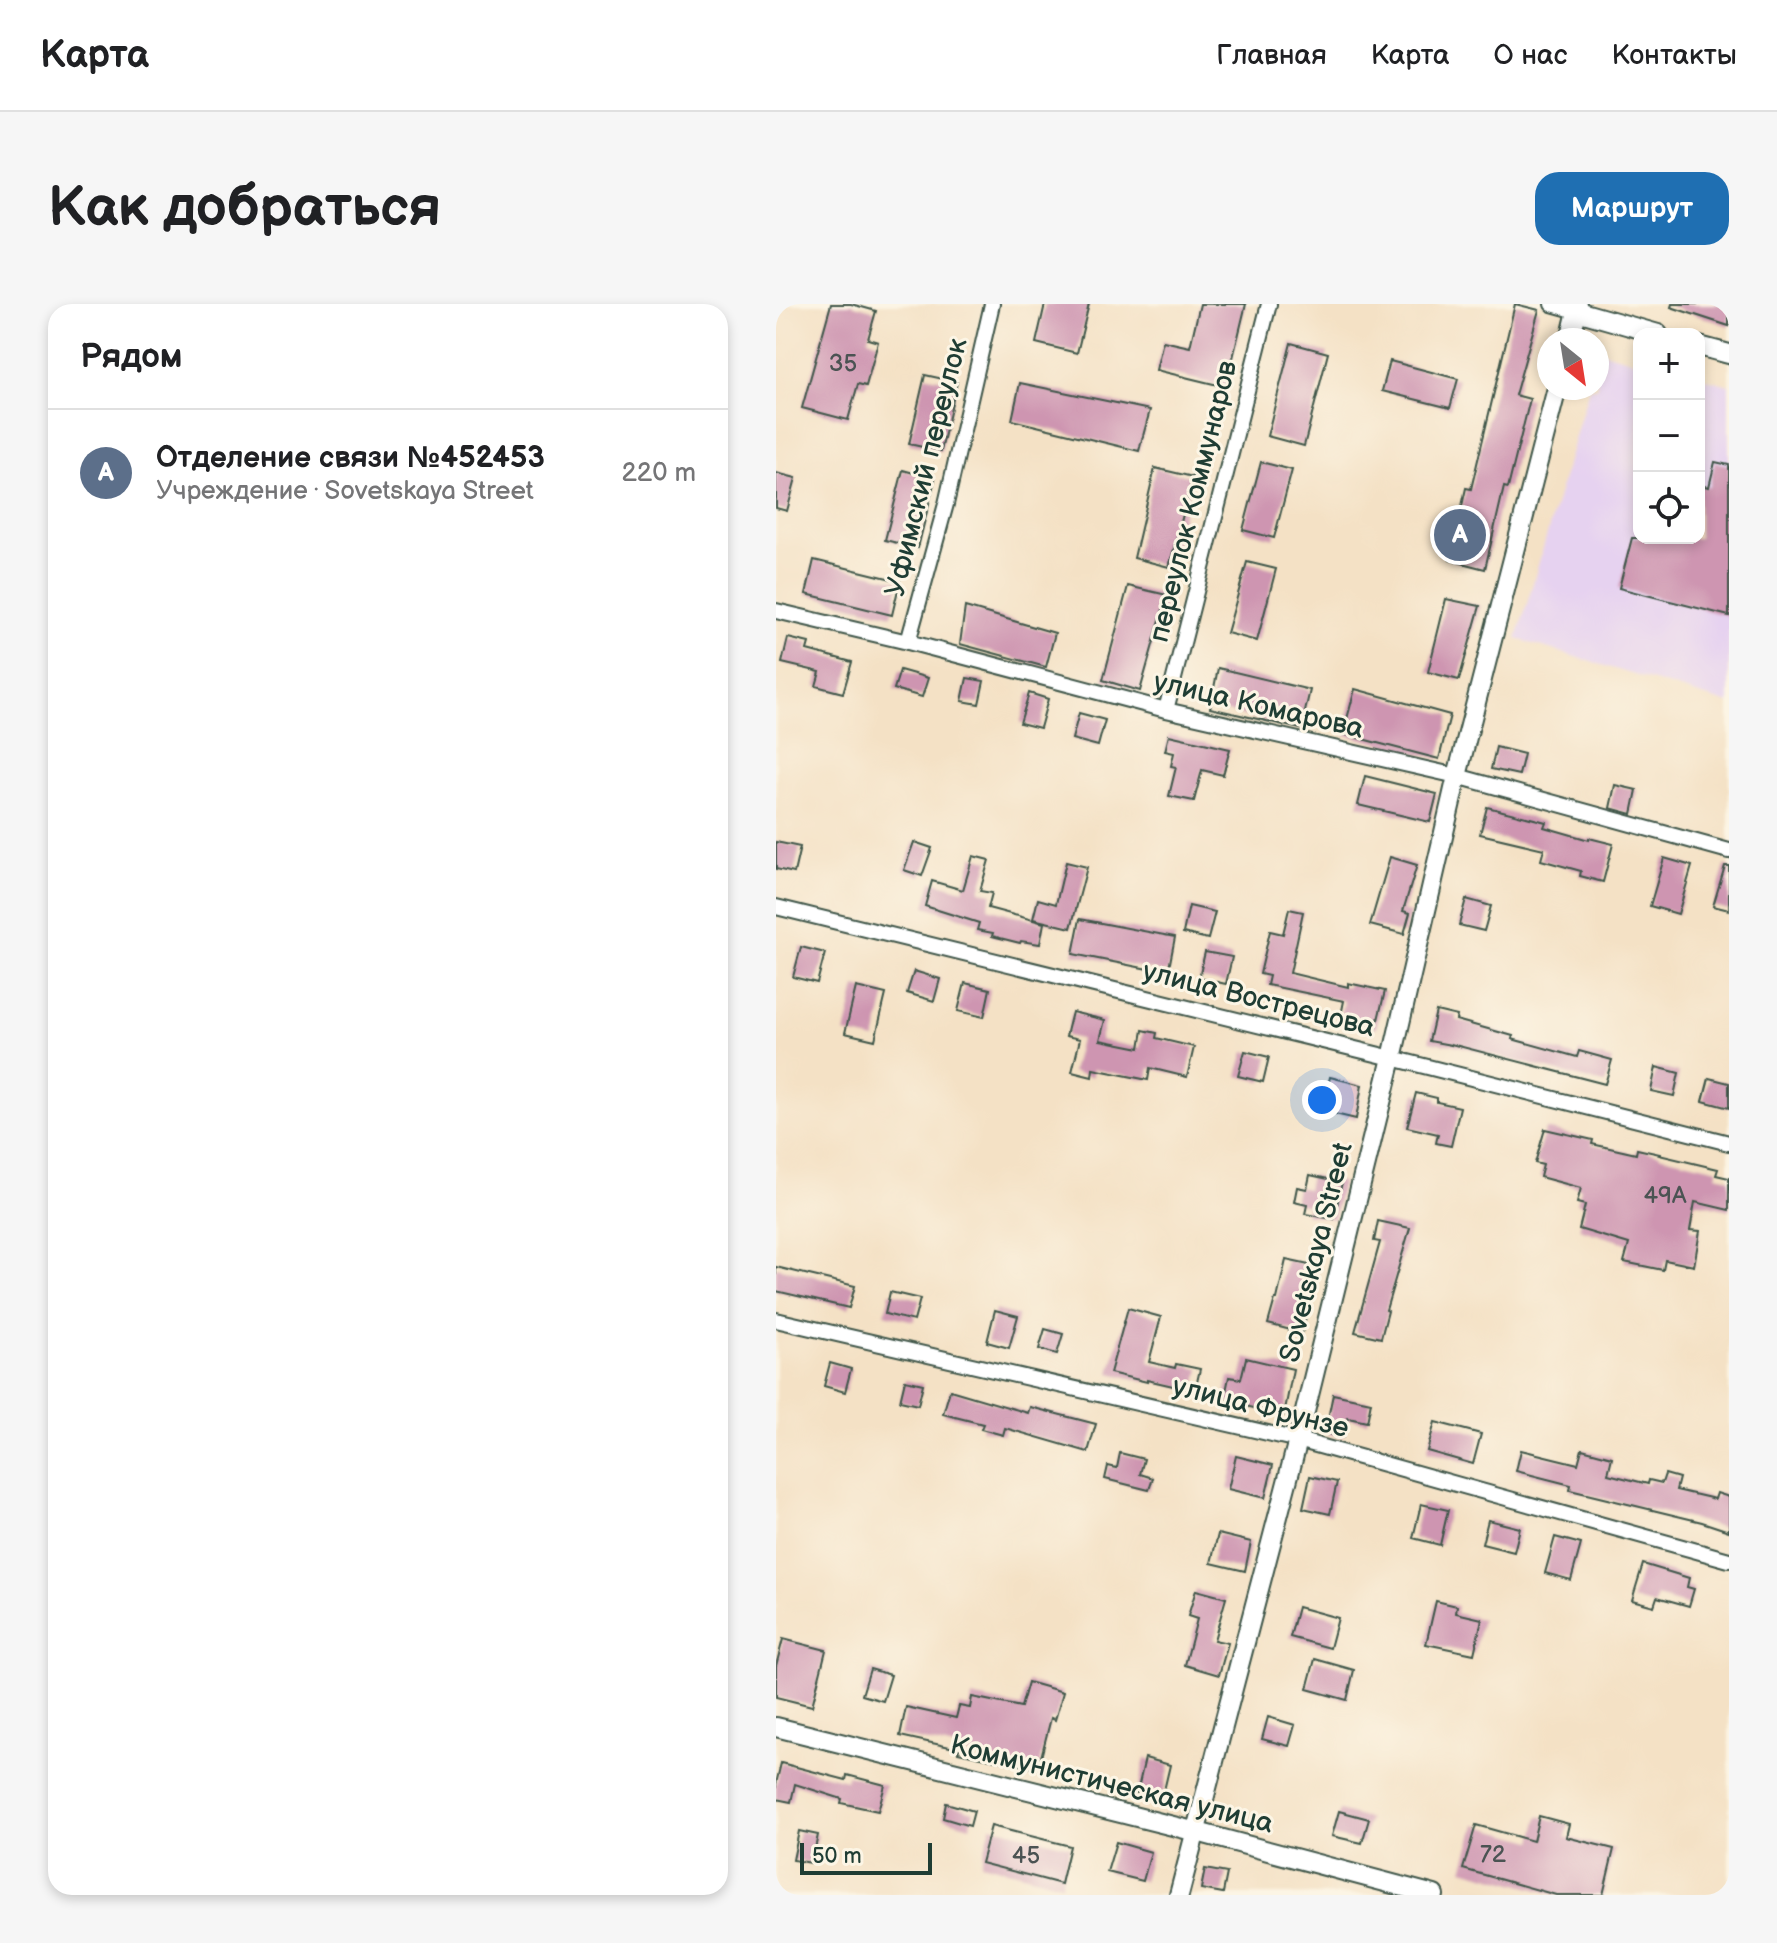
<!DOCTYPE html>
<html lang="ru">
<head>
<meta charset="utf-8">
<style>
	body { margin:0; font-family:"Balsamiq Sans",sans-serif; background:#f6f6f6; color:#202124 }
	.controls { position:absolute; right:24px; top:24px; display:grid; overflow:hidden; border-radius:16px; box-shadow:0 4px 12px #0003 }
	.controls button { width:72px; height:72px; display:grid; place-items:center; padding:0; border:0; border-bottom:2px solid #e0e0e0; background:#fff; color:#202124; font:40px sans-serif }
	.compass { position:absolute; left:761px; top:24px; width:72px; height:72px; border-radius:50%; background:#fff; box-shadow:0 4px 12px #0003; rotate:150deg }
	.scale { position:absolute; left:24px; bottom:20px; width:132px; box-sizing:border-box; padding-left:8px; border:4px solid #1f3d34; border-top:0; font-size:22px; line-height:28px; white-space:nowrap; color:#1f3d34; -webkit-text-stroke:6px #fcf5e5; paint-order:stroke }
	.you { position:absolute; left:546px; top:796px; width:28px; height:28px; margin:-20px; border:6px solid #fff; border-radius:50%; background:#1a73e8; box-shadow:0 0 0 12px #1a73e833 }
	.badge { display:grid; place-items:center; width:52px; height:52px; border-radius:50%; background:#1f6fb2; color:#fff; font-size:26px; font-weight:700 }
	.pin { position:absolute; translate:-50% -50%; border:4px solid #fff; box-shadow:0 2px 8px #0006 }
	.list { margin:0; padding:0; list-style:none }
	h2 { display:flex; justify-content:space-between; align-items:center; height:104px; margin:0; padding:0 32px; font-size:34px }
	h2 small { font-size:26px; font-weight:400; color:#757577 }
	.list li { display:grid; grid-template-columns:52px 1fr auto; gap:24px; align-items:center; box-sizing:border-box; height:128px; padding:0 32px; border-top:2px solid #e0e0e0 }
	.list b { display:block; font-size:30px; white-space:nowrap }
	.list p { margin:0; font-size:26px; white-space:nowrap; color:#757577 }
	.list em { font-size:26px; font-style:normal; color:#757577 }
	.icon { flex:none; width:44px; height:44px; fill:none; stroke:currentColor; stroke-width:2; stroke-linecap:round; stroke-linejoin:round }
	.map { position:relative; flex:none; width:953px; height:1591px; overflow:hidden; border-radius:24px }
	header { display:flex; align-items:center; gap:48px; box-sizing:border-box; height:112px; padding:0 40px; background:#fff; border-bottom:2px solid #e0e0e0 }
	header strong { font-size:38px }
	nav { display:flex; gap:44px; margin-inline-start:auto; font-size:28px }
	.intro { display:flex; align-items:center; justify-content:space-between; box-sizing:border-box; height:192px; padding:0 48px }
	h1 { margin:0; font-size:56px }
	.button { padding:20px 36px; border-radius:24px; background:#1f6fb2; color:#fff; font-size:28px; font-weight:700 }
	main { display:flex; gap:48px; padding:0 48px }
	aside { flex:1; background:#fff; border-radius:24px; box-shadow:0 4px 12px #0003 }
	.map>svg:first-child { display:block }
	.built { fill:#e6d2f0 }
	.building { fill:#ce95b1 }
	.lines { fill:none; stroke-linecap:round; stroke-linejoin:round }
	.minor-casing { stroke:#3f564a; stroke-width:18 }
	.tertiary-casing { stroke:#3f564a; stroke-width:22 }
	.minor { stroke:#fff; stroke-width:14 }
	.tertiary { stroke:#fff; stroke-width:18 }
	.labels { text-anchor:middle; stroke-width:6; stroke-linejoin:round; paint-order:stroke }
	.number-label { font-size:24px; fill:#4b5353 }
	.street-label { font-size:28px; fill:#1f3d34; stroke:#fcf5e5 }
</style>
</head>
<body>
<header>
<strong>Карта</strong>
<nav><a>Главная</a><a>Карта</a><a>О нас</a><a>Контакты</a></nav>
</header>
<div class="intro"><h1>Как добраться</h1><a class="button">Маршрут</a></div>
<main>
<aside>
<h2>Рядом<small></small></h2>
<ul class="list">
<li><span class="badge" style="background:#5c6f8a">A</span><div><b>Отделение связи №452453</b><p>Учреждение · Sovetskaya Street</p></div><em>220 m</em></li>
</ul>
</aside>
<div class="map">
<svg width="953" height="1591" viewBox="0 0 953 1591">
	<rect width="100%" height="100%" fill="#fcf5e5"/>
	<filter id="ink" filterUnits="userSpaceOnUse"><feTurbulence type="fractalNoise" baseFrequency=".0125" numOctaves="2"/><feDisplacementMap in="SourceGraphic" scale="16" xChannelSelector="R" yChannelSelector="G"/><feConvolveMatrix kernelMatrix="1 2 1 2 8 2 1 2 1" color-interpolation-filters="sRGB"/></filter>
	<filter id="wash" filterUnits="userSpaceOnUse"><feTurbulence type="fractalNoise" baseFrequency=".006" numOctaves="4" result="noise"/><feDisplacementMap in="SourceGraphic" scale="32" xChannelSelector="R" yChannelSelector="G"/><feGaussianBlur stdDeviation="1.8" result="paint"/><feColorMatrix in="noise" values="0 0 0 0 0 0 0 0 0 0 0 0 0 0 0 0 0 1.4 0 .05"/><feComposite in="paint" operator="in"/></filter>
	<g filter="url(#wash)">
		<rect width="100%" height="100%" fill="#f4e1c5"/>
		<polygon class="built" points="823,47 863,58 863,234 923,234 923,73 953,81 953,400 741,335 813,84 821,84 821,56"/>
		<g id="blocks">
			<g class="building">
				<polygon points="55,0 75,0 100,7 92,35 102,38 90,82 82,80 72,116 26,104"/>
				<polygon points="269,0 313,0 301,49 260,39"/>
				<polygon points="424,0 470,0 450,83 380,66 387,37 414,43"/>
				<polygon points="739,0 763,6 739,91 754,95 732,184 728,183 709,265 674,256 690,184 695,185"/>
				<polygon points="896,0 953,0 953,22 895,3"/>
				<polygon points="515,39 552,49 528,142 491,132"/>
				<polygon points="614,57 682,75 674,104 606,87"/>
				<polygon points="149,71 181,78 165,147 133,140"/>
				<polygon points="244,79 374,106 363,147 236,116"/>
				<polygon points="485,158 516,166 498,234 467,226"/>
				<polygon points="939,158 953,161 953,312 843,284 856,234 923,234 923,181 933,183"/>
				<polygon points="379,164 417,173 393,263 358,254"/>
				<polygon points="127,166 159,175 142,244 109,236"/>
				<polygon points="0,169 20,174 11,207 0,204"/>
				<polygon points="38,256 124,277 116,311 30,290"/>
				<polygon points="471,258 500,265 481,337 451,329"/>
				<polygon points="352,282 391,291 364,387 327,376"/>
				<polygon points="670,295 704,302 683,376 652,368"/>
				<polygon points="189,303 279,329 270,363 184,340"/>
				<polygon points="12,334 33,339 31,346 76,358 67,389 40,382 44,368 6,359"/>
				<polygon points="442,364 534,386 525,425 434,404"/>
				<polygon points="124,366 152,374 146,393 118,385"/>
				<polygon points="191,374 208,377 203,400 186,397"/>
				<polygon points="579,385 674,411 663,455 567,430"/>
				<polygon points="253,389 272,395 264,424 244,419"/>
				<polygon points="303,409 329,416 322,442 296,435"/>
				<polygon points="393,431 454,445 447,471 426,466 418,497 393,492 400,463 395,462 398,449 389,447"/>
				<polygon points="720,443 748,450 743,471 715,465"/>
				<polygon points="589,472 661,490 654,518 582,501"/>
				<polygon points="839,481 861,486 856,510 834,504"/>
				<polygon points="711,503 770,518 768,523 813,536 813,534 837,540 827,578 804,572 805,567 765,556 768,545 704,530"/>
				<polygon points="0,538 24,543 18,569 0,565"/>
				<polygon points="138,538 156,544 146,572 128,566"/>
				<polygon points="197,552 213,556 204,587 216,589 212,604 268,619 264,640 245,637 244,639 216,632 217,629 201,626 203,619 149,602 156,577 187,586"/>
				<polygon points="614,553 641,561 627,607 634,609 628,630 594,621"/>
				<polygon points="888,554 916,562 902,610 874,602"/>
				<polygon points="290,558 311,563 295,624 257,615 262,595 280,600"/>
				<polygon points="949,562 953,562 953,606 937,602"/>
				<polygon points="690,595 715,602 708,627 683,621"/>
				<polygon points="413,602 439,608 432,635 407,629"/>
				<polygon points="513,605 527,608 514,669 572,683 572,679 609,687 600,724 564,716 568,697 491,681 493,672 484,670 494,627 507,630"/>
				<polygon points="304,615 399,633 392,669 297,650"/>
				<polygon points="25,643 49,649 41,679 17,673"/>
				<polygon points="429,648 456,653 450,680 423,674"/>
				<polygon points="138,667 164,675 158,697 131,689"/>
				<polygon points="189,679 214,685 208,713 182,707"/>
				<polygon points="80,683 110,690 99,736 69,729"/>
				<polygon points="660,707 681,712 680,716 737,732 736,735 801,753 803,747 836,756 829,780 675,740 675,741 653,737"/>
				<polygon points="296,708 329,716 324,736 364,744 367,726 381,729 380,734 418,743 411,773 374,764 372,776 317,765 316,773 296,768 304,735 290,732"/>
				<polygon points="469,747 493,753 487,778 462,772"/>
				<polygon points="880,763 903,769 898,792 875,787"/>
				<polygon points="554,773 586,781 580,815 546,807"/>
				<polygon points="933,774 953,779 953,804 927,797"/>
				<polygon points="640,789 661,794 661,798 684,803 675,842 660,839 662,830 631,823"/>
				<polygon points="769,825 817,836 816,840 860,850 861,845 884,850 883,851 942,865 940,871 953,874 953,906 919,898 914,926 924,927 918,962 889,956 887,966 848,958 853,940 803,925 809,901 801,899 805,884 764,873 767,861 759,859"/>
				<polygon points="534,871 566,878 558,915 529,910 531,901 518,898 521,883 531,885"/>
				<polygon points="602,917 634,924 610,1006 612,1007 605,1034 579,1028 604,938 598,937"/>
				<polygon points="510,956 533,961 524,1001 532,1004 526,1029 492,1020 499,995 501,995"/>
				<polygon points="0,963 79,982 73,1004 0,987"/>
				<polygon points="114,988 144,995 138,1017 109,1010"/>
				<polygon points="352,1004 385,1013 373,1058 399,1064 400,1060 424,1065 419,1087 371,1076 371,1078 334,1069"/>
				<polygon points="219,1006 242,1012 233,1044 211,1038"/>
				<polygon points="269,1025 287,1030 281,1050 263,1045"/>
				<polygon points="470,1054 517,1065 508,1111 448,1097 453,1073 465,1075"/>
				<polygon points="54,1059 75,1065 69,1088 48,1082"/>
				<polygon points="129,1076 147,1080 142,1101 124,1097"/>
				<polygon points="174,1086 252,1109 254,1103 320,1120 312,1148 229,1124 227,1131 205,1125 207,1120 167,1110"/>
				<polygon points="557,1090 595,1098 591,1118 572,1114 567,1133 549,1129"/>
				<polygon points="659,1118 705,1130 697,1160 651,1147"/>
				<polygon points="806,1145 836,1153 832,1170 872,1180 873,1176 886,1179 889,1170 903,1174 900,1186 939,1195 941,1189 953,1193 953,1227 926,1218 794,1186 795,1181 740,1167 745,1146 802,1160"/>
				<polygon points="344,1149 368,1155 364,1170 377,1174 373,1186 329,1175 332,1162 341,1164"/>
				<polygon points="460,1152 497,1161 489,1194 452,1185"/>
				<polygon points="534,1172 561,1178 554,1210 527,1204"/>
				<polygon points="645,1200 672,1206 664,1241 637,1234"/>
				<polygon points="712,1216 744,1224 738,1248 706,1240"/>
				<polygon points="442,1230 475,1238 469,1267 435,1259"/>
				<polygon points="779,1233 805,1240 795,1276 769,1269"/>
				<polygon points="867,1260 913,1274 911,1283 918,1285 913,1302 881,1293 878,1302 856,1296"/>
				<polygon points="420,1286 450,1294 438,1336 452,1339 443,1371 409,1361 421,1315 412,1312"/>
				<polygon points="660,1297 681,1302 680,1309 706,1315 698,1350 650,1340"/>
				<polygon points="522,1303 562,1314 554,1344 514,1333"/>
				<polygon points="7,1335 50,1346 36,1402 0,1393 0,1362"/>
				<polygon points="539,1355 578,1366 571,1396 531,1385"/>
				<polygon points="94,1365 115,1371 107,1397 86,1391"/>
				<polygon points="252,1378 287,1388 279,1416 275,1414 262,1465 182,1448 183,1445 124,1432 130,1403 180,1414 183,1402 194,1404 196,1393 245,1403"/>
				<polygon points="492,1413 519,1421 513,1442 486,1435"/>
				<polygon points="369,1454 394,1461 386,1495 361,1489"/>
				<polygon points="5,1459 70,1476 71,1471 109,1481 102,1507 65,1499 66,1495 19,1480 15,1498 0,1495 0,1480"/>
				<polygon points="170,1499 198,1507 194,1522 167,1514"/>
				<polygon points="563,1507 593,1515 586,1539 556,1532"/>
				<polygon points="763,1512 793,1520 790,1533 838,1545 827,1591 780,1591 687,1565 700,1521 757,1537"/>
				<polygon points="215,1522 294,1542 285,1580 205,1559"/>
				<polygon points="23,1527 42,1531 36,1559 17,1556"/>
				<polygon points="340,1538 375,1548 367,1577 331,1568"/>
				<polygon points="429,1565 451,1569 447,1589 425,1585"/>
			</g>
		</g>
	</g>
	<g filter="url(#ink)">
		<use href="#blocks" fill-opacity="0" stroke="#3f564a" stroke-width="2"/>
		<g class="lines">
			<g class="minor-casing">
				<g id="minor">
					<polyline points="776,0 801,7 803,0"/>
					<polyline points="0,307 132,338 390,406 681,472 953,547"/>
					<polyline points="132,338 170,200 216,0"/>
					<polyline points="390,406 493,0"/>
					<polyline points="0,603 616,754 953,839"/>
					<polyline points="0,1016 522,1136 953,1256"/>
				</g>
			</g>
			<g class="tertiary-casing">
				<g id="tertiary">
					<polyline points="794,36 801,7 882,30"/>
					<polyline points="923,42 953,50"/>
					<polyline points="0,1423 421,1528 658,1591"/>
					<polyline points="403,1591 522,1136 616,754 681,472 781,84"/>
				</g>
			</g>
			<use href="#minor" class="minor"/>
			<use href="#tertiary" class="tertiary"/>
		</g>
	</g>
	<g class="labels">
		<g class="number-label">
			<text x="67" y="67">35</text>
			<text x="889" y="899">49А</text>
			<text x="717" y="1558">72</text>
			<text x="250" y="1559">45</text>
		</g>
		<g class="street-label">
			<text transform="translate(149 163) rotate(-76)" y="10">Уфимский переулок</text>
			<text transform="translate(416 197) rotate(-76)" y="10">переулок Коммунаров</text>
			<text transform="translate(483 400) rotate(13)" y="10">улица Комарова</text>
			<text transform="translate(483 694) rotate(14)" y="10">улица Вострецова</text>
			<text transform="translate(539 948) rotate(-76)" y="10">Sovetskaya Street</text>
			<text transform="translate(485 1102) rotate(14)" y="10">улица Фрунзе</text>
			<text transform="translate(336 1479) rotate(14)" y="10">Коммунистическая улица</text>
		</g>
	</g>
</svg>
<div class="controls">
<button>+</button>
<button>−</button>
<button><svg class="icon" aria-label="locate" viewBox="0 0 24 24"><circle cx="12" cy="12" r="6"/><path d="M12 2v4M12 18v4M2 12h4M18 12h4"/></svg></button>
</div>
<svg class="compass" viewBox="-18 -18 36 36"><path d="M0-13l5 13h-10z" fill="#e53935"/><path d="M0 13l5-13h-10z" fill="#757577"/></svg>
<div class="scale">50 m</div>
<div class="you"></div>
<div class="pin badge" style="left:684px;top:231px;background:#5c6f8a">A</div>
</div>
</main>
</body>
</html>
